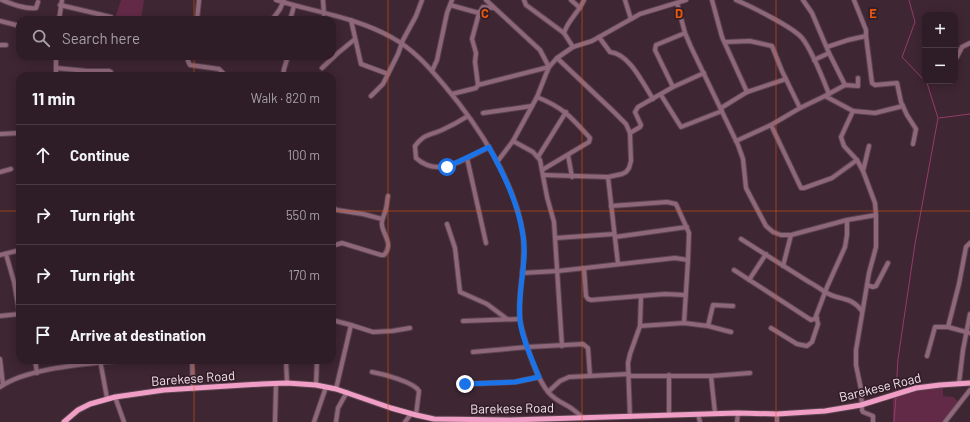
<!DOCTYPE html>
<html lang="en">
<head>
<meta charset="utf-8">
<style>
	body { margin:0; font-family:Barlow,sans-serif; background:#3a2932; color:#f1f3f6 }
	.controls { position:absolute; right:12px; top:12px; display:grid; overflow:hidden; border-radius:8px; box-shadow:0 2px 10px #0003 }
	.controls button { width:36px; height:36px; display:grid; place-items:center; padding:0; border:0; border-bottom:1px solid #493a43; background:#2e1c26; color:#f1f3f6; font:20px sans-serif }
	.stop { position:absolute; width:12px; height:12px; margin:-9px; border:3px solid #1a73e8; border-radius:50%; background:#fff }
	.stop.end { background:#1a73e8; border-color:#fff; box-shadow:0 1px 4px #0008 }
	.list { margin:0; padding:0; list-style:none }
	h2 { display:flex; justify-content:space-between; align-items:center; height:52px; margin:0; padding:0 16px; font-size:17px }
	h2 small { font-size:13px; font-weight:400; color:#a7a1a7 }
	.list li { display:grid; grid-template-columns:26px 1fr auto; gap:12px; align-items:center; box-sizing:border-box; height:60px; padding:0 16px; border-top:1px solid #493a43 }
	.list b { display:block; font-size:15px; white-space:nowrap }
	.list em { font-size:13px; font-style:normal; color:#a7a1a7 }
	.icon { flex:none; width:22px; height:22px; fill:none; stroke:currentColor; stroke-width:2; stroke-linecap:round; stroke-linejoin:round }
	.map { position:relative; flex:none; width:970px; height:422px; overflow:hidden }
	.search { position:absolute; background:#2e1c26; box-shadow:0 2px 10px #0003; left:16px; top:16px; width:320px; height:44px; display:flex; align-items:center; gap:10px; box-sizing:border-box; padding:0 14px; border-radius:12px; color:#a7a1a7; font-size:15px }
	.panel { position:absolute; background:#2e1c26; box-shadow:0 2px 10px #0003; left:16px; top:72px; width:320px; height:292px; border-radius:12px }
	.map>svg:first-child { display:block }
	.green { fill:#632a48 }
	.lines { fill:none; stroke-linecap:round; stroke-linejoin:round }
	.stream { stroke:#933c6b; stroke-width:1 }
	.minor-casing { stroke:#5b444f; stroke-width:6 }
	.major-casing { stroke:#5b444f; stroke-width:7 }
	.minor { stroke:#8f677a; stroke-width:4 }
	.major { stroke:#f09ec5; stroke-width:5 }
	.route { stroke:#1a73e8; stroke-width:5 }
	.grid { fill:none; stroke:#e8590c; stroke-width:1; stroke-opacity:0.55 }
	.labels { text-anchor:middle; stroke-width:3.5; stroke-linejoin:round; paint-order:stroke }
	.street-label { font-size:13px; fill:#f3e3ea; stroke:#331d28 }
	.grid-label { font-size:13px; text-anchor:middle; font-weight:bold; fill:#e8590c; stroke:#331d28; stroke-width:3.5; stroke-linejoin:round; paint-order:stroke }
</style>
</head>
<body>
<div class="map">
<svg width="970" height="422" viewBox="0 0 970 422">
	<rect width="100%" height="100%" fill="#3e2632"/>
	<g class="green">
		<polygon points="121,0 144,0 141,20 123,20 115,18"/>
		<polygon points="943,387 943,396 953,397 959,402 944,422 893,422 893,398 918,390"/>
	</g>
	<g class="lines">
		<g class="stream">
			<polyline points="909,0 915,22 902,57 925,81"/>
			<polyline points="939,118 970,114"/>
			<polyline points="896,391 898,359 915,244 938,118 927,83 925,81"/>
			<polyline points="894,422 896,397"/>
		</g>
		<g class="minor-casing">
			<g id="minor">
				<path d="M2,0C12,4 24,9 36,8L38,2"/>
				<path d="M276,0C314,12 355,17 391,37C413,49 428,66 444,85C478,125 516,183 523,235C527,263 517,292 520,320C522,333 527,346 531,358C535,369 540,383 549,393C555,400 563,403 571,408C575,411 579,414 583,418"/>
				<polyline points="323,0 324,14"/>
				<polyline points="524,0 526,5 564,33 573,47"/>
				<polyline points="571,0 580,8"/>
				<polyline points="625,0 631,19"/>
				<polyline points="712,0 722,37 747,92"/>
				<path d="M736,0C750,6 793,27 802,38C812,50 823,79 829,94"/>
				<polyline points="803,0 812,13 829,53 845,85"/>
				<polyline points="854,0 866,30 866,36 872,83 875,85 897,83 901,102 907,115 916,129 913,144"/>
				<polyline points="677,3 685,33 691,47 738,145 743,159 746,188 766,226 773,232 781,235 791,235 847,220 876,215"/>
				<polyline points="60,5 111,17"/>
				<polyline points="450,5 479,13 472,39 476,53 475,62 478,85"/>
				<polyline points="479,13 483,7 494,8"/>
				<polyline points="59,20 62,0"/>
				<polyline points="197,20 199,0"/>
				<polyline points="272,20 280,9 284,0"/>
				<polyline points="290,20 294,6"/>
				<polyline points="351,20 361,64 388,74"/>
				<polyline points="0,21 20,26"/>
				<path d="M564,33C568,20 579,12 584,0"/>
				<path d="M599,37L610,52C630,54 643,84 653,99"/>
				<polyline points="725,42 750,41 772,46 782,71 800,108"/>
				<polyline points="0,45 6,45"/>
				<polyline points="827,47 848,40 866,36"/>
				<polyline points="188,56 188,61 190,65 219,69 226,76"/>
				<polyline points="957,57 962,47 970,43"/>
				<polyline points="814,60 829,53"/>
				<polyline points="56,68 87,71 109,71 111,72 111,76"/>
				<polyline points="322,68 338,53 355,39"/>
				<polyline points="432,71 437,60 447,13 452,0"/>
				<polyline points="56,76 56,56"/>
				<polyline points="283,76 284,69 288,56"/>
				<polyline points="673,87 655,50 656,45 685,33"/>
				<polyline points="452,94 476,88 478,85 549,67 540,50 486,0"/>
				<polyline points="661,95 681,127 722,111"/>
				<polyline points="371,96 383,84 398,54 403,40 416,16 422,0"/>
				<polyline points="825,96 853,111 841,137 844,146 857,160 863,171 875,203 876,215 876,247 869,273 856,350 856,365 861,389 862,410 863,412 873,416 873,422"/>
				<path d="M537,97C564,108 571,117 590,138L589,142L542,170"/>
				<polyline points="721,108 747,92 786,79"/>
				<polyline points="853,111 875,113 903,106"/>
				<polyline points="483,113 532,106"/>
				<path d="M468,116C460,121 451,126 442,130C429,136 425,133 415,146L416,158C439,179 466,158 489,147"/>
				<polyline points="771,125 801,188 804,188 832,178 857,160"/>
				<polyline points="630,133 640,127 641,125 635,112 638,107 673,87 704,73"/>
				<polyline points="0,134 20,133 20,99"/>
				<polyline points="513,141 533,152 540,160 547,197 554,222 562,346"/>
				<polyline points="736,141 771,125 800,108 825,96 845,85 858,86 858,78"/>
				<polyline points="568,155 572,177"/>
				<polyline points="538,157 566,112"/>
				<polyline points="467,158 486,243"/>
				<polyline points="497,162 513,141 537,97 546,74 549,67 557,58 573,47 592,41 640,14 686,0"/>
				<polyline points="863,171 869,146"/>
				<polyline points="0,172 11,169"/>
				<polyline points="543,175 608,177 622,174 626,172 629,168 631,161 630,133 626,124 613,111 557,58"/>
				<polyline points="608,177 618,264"/>
				<polyline points="611,206 667,202 676,204 689,233 688,260"/>
				<polyline points="332,207 337,210 363,214 382,219"/>
				<polyline points="447,224 455,248 460,292 487,304 507,319"/>
				<polyline points="615,237 687,227"/>
				<polyline points="556,238 614,234"/>
				<path d="M741,239L809,282C815,285 819,288 825,292C839,301 850,295 862,311"/>
				<path d="M332,246L342,243L381,255H384C394,244 383,235 382,225C381,220 384,216 385,212C387,207 387,201 388,196"/>
				<polyline points="6,254 14,282 20,317"/>
				<polyline points="0,255 20,250"/>
				<polyline points="783,266 791,235"/>
				<polyline points="584,268 586,296 588,299 591,300 665,294 685,295"/>
				<polyline points="734,270 811,320 817,318"/>
				<polyline points="522,273 558,271 675,258 688,260 684,323"/>
				<polyline points="749,280 766,254"/>
				<polyline points="867,285 873,287 876,286 888,263"/>
				<polyline points="0,316 19,314"/>
				<polyline points="332,320 351,325 373,332 392,331 410,328"/>
				<polyline points="463,321 520,319"/>
				<polyline points="640,326 684,323 708,326 731,332"/>
				<polyline points="708,326 713,305 733,306"/>
				<polyline points="948,327 959,284 966,247 970,243"/>
				<polyline points="771,328 797,344 807,346 812,342 818,324 816,316 827,287 845,247 847,235 847,220"/>
				<polyline points="473,352 528,347 583,344 588,348 590,376"/>
				<polyline points="927,356 935,327 948,327 970,333"/>
				<polyline points="0,359 3,385"/>
				<polyline points="35,360 37,373"/>
				<polyline points="100,360 107,398"/>
				<polyline points="192,360 193,389"/>
				<polyline points="286,360 287,383"/>
				<path d="M372,372C383,374 414,382 419,391L416,415"/>
				<polyline points="629,376 711,376 750,373"/>
				<polyline points="711,376 715,413"/>
				<polyline points="959,383 963,350 970,314"/>
				<polyline points="465,384 515,382 539,377"/>
				<polyline points="316,385 317,360"/>
				<path d="M0,387C29,367 89,364 124,360"/>
				<polyline points="336,389 351,325"/>
				<polyline points="548,392 560,381 569,377 629,374"/>
				<polyline points="115,397 124,422"/>
				<polyline points="698,414 700,422"/>
				<polyline points="777,414 777,422"/>
				<polyline points="669,415 669,375"/>
				<polyline points="630,417 628,363 630,354 640,326 641,296"/>
				<polyline points="275,422 276,384"/>
				<polyline points="314,422 326,387"/>
				<polyline points="336,422 338,408 347,392"/>
				<polyline points="405,422 411,414"/>
				<polyline points="737,422 738,413"/>
				<polyline points="945,422 970,390"/>
			</g>
		</g>
		<g class="major-casing">
			<polyline id="major" points="64,422 78,410 90,404 115,397 164,390 262,384 287,383 316,385 336,389 391,408 416,415 434,419 510,420 738,413 777,414 825,411 861,405 916,388 940,385 970,383"/>
		</g>
		<use href="#minor" class="minor"/>
		<use href="#major" class="major"/>
	</g>
	<g class="lines">
		<path class="route" d="M447,167L489,147C504,175 518,203 523,235C528,262 517,291 520,320C522,339 532,359 539,377L515,382L465,384"/>
	</g>
	<path class="grid" d="M194,0V20M388,0V422M582,0V422M776,0V422M194,56V76M0,211H20M332,211H970M194,360V422"/>
	<g class="labels">
		<g class="street-label">
			<text transform="translate(193 378) rotate(-4)" y="5">Barekese Road</text>
			<text transform="translate(880 387) rotate(-14)" y="5">Barekese Road</text>
			<text transform="translate(512 408) rotate(-1)" y="5">Barekese Road</text>
		</g>
	</g>
	<g class="grid-label">
		<text x="485" y="18">C</text>
		<text x="679" y="18">D</text>
		<text x="873" y="18">E</text>
	</g>
</svg>
<div class="controls">
<button>+</button>
<button>−</button>
</div>
<div class="stop" style="left:447px;top:167px"></div>
<div class="stop end" style="left:465px;top:384px"></div>
<div class="search"><svg class="icon" aria-label="search" viewBox="0 0 24 24"><circle cx="10" cy="10" r="6"/><path d="M15 15l6 6"/></svg>Search here</div>
<section class="panel">
<h2>11 min<small>Walk · 820 m</small></h2>
<ul class="list">
<li><svg class="icon" aria-label="ahead" viewBox="0 0 24 24"><path d="M12 20V5M6 11l6-6 6 6"/></svg><div><b>Continue</b></div><em>100 m</em></li>
<li><svg class="icon" aria-label="right" viewBox="0 0 24 24"><path d="M7 20v-9h11M14 6l5 5-5 5"/></svg><div><b>Turn right</b></div><em>550 m</em></li>
<li><svg class="icon" aria-label="right" viewBox="0 0 24 24"><path d="M7 20v-9h11M14 6l5 5-5 5"/></svg><div><b>Turn right</b></div><em>170 m</em></li>
<li><svg class="icon" aria-label="arrive" viewBox="0 0 24 24"><path d="M6 21V4h12l-3 4 3 4H6"/></svg><div><b>Arrive at destination</b></div></li>
</ul>
</section>
</div>
</body>
</html>
